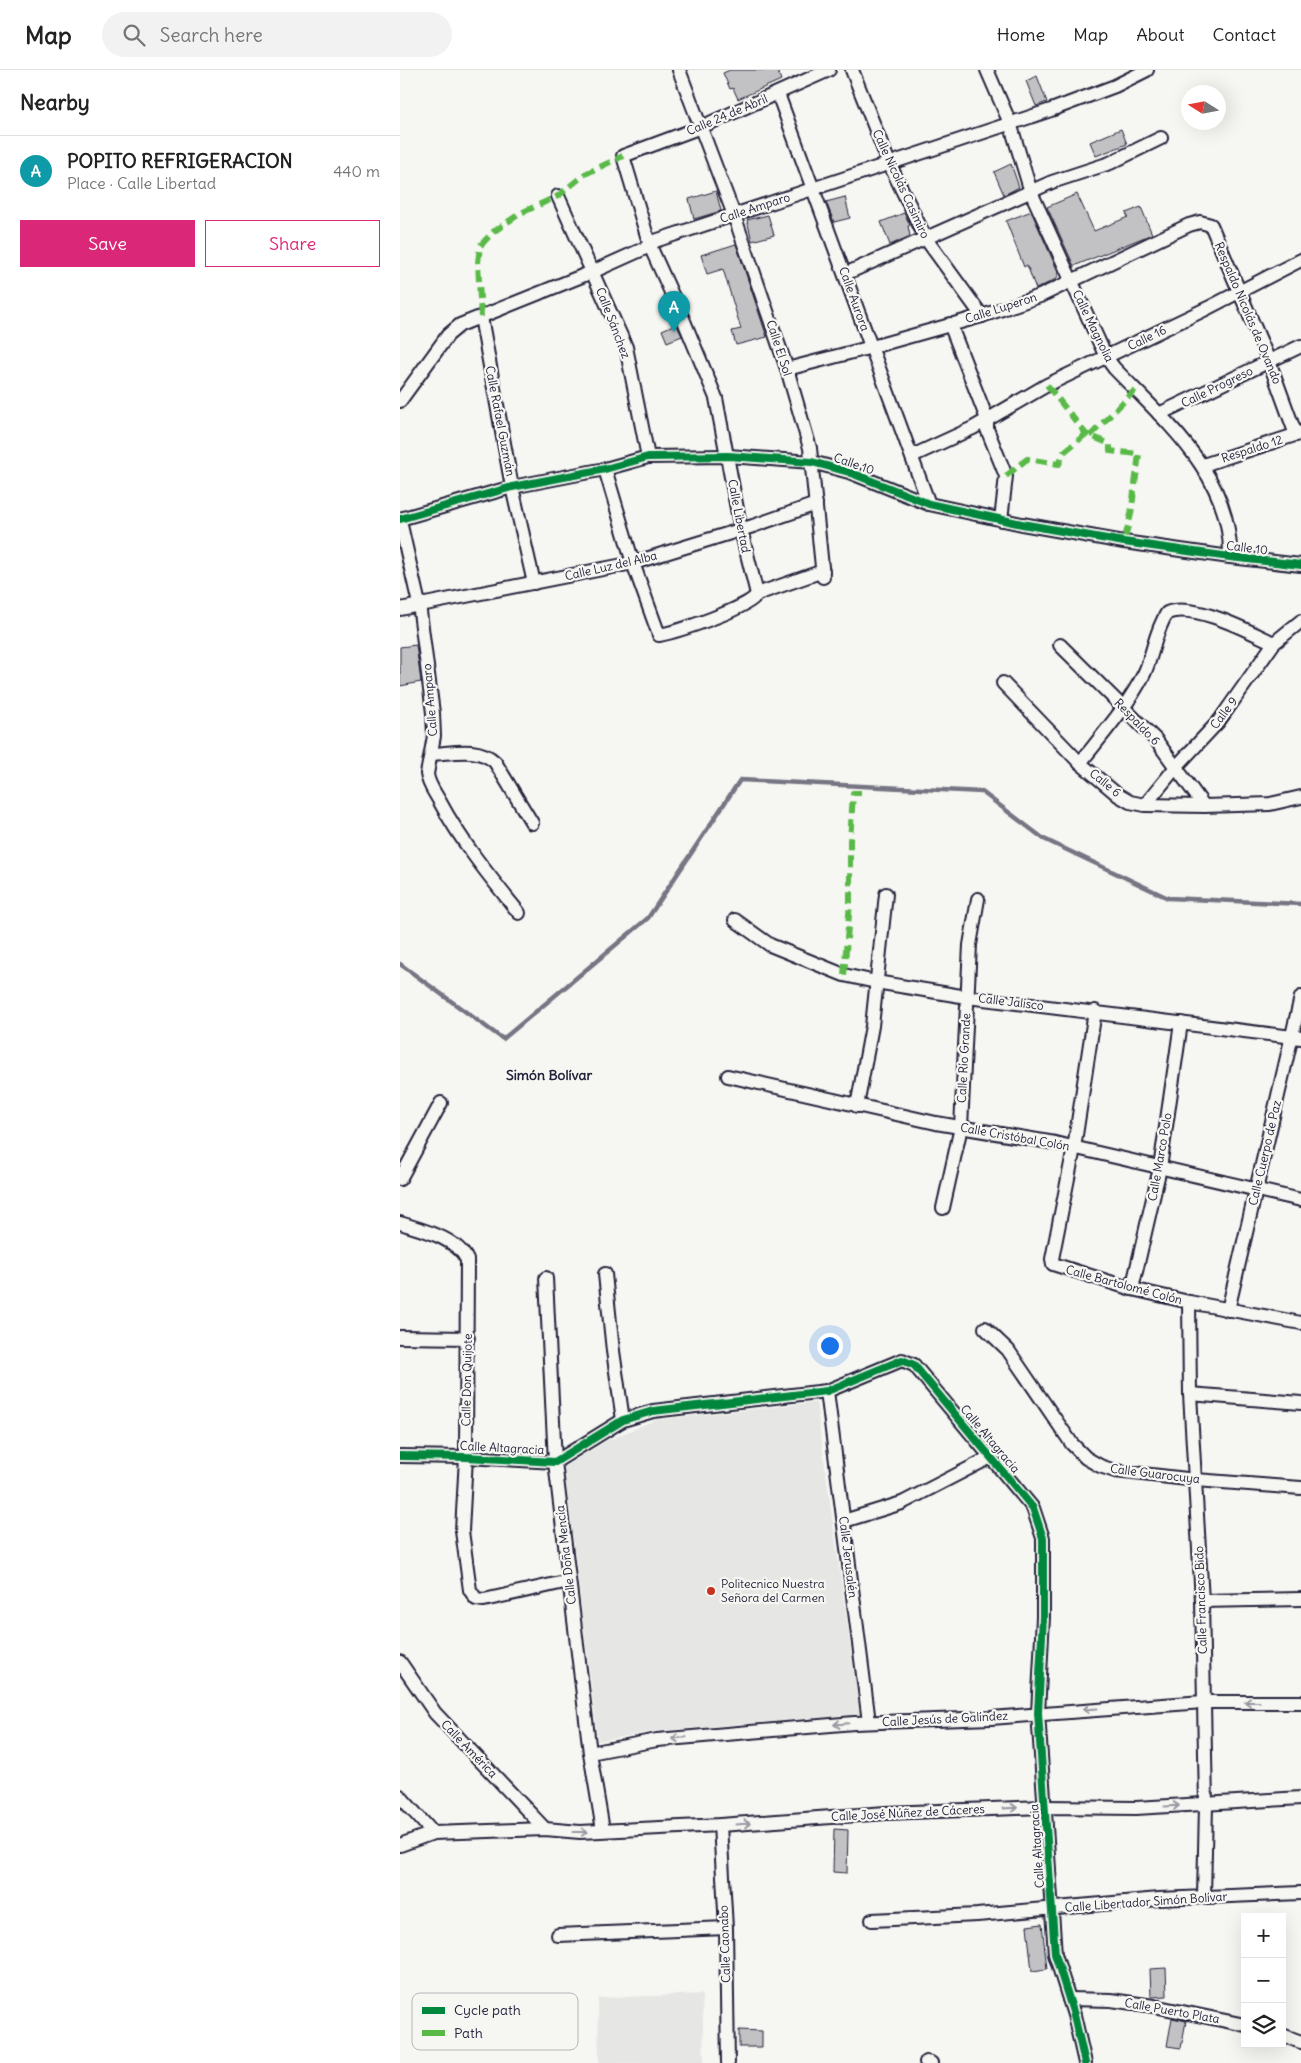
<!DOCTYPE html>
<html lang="en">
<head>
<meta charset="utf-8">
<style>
	body { margin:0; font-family:Delius,sans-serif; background:#f2f2f2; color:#222 }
	.controls { position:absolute; right:15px; bottom:15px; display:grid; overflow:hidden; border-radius:0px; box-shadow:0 5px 20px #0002 }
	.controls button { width:45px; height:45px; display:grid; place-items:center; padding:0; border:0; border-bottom:1px solid #e0e0e0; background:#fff; color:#222; font:25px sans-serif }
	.compass { position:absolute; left:781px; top:15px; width:45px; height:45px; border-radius:50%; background:#fff; box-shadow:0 5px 20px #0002; rotate:281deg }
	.you { position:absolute; left:429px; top:1275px; width:18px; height:18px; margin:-12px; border:4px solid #fff; border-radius:50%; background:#1a73e8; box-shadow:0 0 0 8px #1a73e833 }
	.badge { display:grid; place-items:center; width:32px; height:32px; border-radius:50%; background:#db2777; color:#fff; font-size:16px; font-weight:700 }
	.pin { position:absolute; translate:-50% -41px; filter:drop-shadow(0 1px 2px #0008) }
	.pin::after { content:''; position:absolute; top:26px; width:18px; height:15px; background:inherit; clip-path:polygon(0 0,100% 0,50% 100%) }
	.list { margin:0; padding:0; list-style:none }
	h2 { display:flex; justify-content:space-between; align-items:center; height:65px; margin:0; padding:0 20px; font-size:21px }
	h2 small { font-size:16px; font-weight:400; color:#767676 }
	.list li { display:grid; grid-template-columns:32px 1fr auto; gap:15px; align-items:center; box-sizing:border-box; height:70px; padding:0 20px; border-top:1px solid #e0e0e0 }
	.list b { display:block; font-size:19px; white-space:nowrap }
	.list p { margin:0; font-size:16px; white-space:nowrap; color:#767676 }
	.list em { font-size:16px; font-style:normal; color:#767676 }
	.actions { display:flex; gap:10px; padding:15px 20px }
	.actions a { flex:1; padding:11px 0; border:1px solid #db2777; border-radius:0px; text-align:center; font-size:18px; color:#db2777 }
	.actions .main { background:#db2777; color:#fff }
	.icon { flex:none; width:28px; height:28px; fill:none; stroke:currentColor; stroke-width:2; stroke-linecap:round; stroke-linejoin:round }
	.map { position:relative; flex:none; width:901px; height:1993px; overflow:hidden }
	header { display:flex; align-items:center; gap:30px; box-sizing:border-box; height:70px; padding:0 25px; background:#fff; border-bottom:1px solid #e0e0e0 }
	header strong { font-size:24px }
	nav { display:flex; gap:28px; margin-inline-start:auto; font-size:18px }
	.search { width:350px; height:45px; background:#f2f2f2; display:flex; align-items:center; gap:12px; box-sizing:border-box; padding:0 18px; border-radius:28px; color:#767676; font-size:19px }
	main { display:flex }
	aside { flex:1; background:#fff }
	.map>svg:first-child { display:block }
	.built { fill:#e6e6e4 }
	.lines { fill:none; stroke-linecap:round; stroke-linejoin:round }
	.stream { stroke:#757583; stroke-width:4.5 }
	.building { fill:#c2c2c4; stroke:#22223b }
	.street-casing { stroke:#22223b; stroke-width:16 }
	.street { stroke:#f6f6f2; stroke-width:12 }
	.quiet { stroke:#58b947; stroke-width:6; stroke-dasharray:12 6; stroke-linecap:butt }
	.cycleway-casing { stroke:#f6f6f2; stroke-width:11 }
	.cycleway { stroke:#00873e; stroke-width:8 }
	.oneway { stroke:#9797a0 }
	.poi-dot { fill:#c8321e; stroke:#f6f6f2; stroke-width:2 }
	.labels { text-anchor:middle; stroke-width:4.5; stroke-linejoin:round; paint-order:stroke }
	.street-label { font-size:12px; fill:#22223b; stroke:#f6f6f2 }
	.poi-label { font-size:12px; fill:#22223b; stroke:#f6f6f2; text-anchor:start }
	.neighbourhood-label { font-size:14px; font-weight:bold; fill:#22223b; stroke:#f6f6f2 }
	.key { fill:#f6f6f2; stroke:#b6b6bb; stroke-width:1 }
	.key-label { font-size:14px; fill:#22223b }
</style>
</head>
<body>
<header>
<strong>Map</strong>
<div class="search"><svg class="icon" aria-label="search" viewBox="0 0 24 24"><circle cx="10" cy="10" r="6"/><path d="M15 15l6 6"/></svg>Search here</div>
<nav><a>Home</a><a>Map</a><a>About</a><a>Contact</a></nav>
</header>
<main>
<aside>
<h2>Nearby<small></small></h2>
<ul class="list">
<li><span class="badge" style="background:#0f9aa8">A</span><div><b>POPITO REFRIGERACION</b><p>Place · Calle Libertad</p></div><em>440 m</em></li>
</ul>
<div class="actions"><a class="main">Save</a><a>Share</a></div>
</aside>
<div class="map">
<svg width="901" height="1993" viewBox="0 0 901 1993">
	<rect width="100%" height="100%" fill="#f6f6f2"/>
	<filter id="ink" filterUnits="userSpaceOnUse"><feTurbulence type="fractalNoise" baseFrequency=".02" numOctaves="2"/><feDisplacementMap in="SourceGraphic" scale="10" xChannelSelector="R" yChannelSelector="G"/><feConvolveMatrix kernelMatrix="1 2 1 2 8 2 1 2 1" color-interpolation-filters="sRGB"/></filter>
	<g filter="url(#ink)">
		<g class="built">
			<polygon points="416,1332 460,1644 257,1661 198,1671 164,1397 206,1371 255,1350"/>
			<polygon points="302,1924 304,1993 199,1993 198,1928"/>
		</g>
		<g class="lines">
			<polyline class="stream" points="0,894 103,969 248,848 340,710 582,722 644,769 768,828 901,834"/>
		</g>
		<g class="building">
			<polygon points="330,0 377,0 381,10 338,29 333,18 330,19 323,3"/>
			<polygon points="637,6 647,32 636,36 626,11"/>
			<polygon points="721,59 727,74 696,86 690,72"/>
			<polygon points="611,94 619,117 604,125 594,102"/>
			<polygon points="316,121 321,141 294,149 289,129"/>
			<polygon points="677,124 694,161 728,147 726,143 741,137 752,164 674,196 647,137"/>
			<polygon points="445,127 450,148 434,152 426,132"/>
			<polygon points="629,142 632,143 659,204 656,209 636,219 627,195 624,197 606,151"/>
			<polygon points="504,143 510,155 508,156 510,166 490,175 481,152"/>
			<polygon points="368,145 374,165 352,171 347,150"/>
			<polygon points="336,174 367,267 336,275 332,261 341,259 323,199 307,204 301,185"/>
			<polygon points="276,254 282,266 267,272 262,260"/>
			<polygon points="16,575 21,612 0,616 0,577"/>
			<polygon points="434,1759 448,1760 447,1803 433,1802"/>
			<polygon points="642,1854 647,1899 632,1901 627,1856"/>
			<polygon points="766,1898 767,1926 751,1927 750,1899"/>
			<polygon points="772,1948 786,1951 781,1978 767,1976"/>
			<polygon points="339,1960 362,1961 362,1977 339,1977"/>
		</g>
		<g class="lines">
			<g class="street-casing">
				<g id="street">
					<polyline points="279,0 334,145 387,299 410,378 423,507"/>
					<polyline points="452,0 489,93 526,169 582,246"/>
					<path d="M587,0L610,53L631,122L706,287L714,298C766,352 832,406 830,487"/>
					<polyline points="378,24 529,434"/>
					<polyline points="158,126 226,277 248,387"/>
					<polyline points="445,204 652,112 710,93 761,68"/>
					<polyline points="81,247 112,417 134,513"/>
					<polyline points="550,254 587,349 587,359 606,406 601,450"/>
					<polyline points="387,299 472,277 582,246 640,226 789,155 800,152 811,155 869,291 896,365"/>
					<polyline points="0,331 48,265 60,255 192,202 250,176 255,171 651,40 715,16 747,0"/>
					<polyline points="759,344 901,276"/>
					<polyline points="512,386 573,358 647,315 808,238 901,190"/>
					<polyline points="803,395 901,363"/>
					<path d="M205,399L233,493L259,565C276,562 350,538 357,524L423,501"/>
					<polyline points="0,449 112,417 205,399 248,387 328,386 412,392 449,402 529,434 622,454 724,472 830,487 901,495"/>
					<path d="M0,451L19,534L33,643L34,666L27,704C28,714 35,723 40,732C62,773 90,807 119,843"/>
					<polyline points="357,524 341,460 316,328 284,251 250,176 223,86 301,57 429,0"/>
					<polyline points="0,539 233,493 353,456 416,434"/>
					<polyline points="660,575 756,670 804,736"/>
					<polyline points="603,613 680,693 718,725 730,732 745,735 804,736 870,734 901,727"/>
					<path d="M32,684C53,683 78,676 95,692L132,753"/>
					<path d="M680,693C703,664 727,637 744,604C753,585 755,561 767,543C794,532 848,561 874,573"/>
					<polyline points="745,735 776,697 819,651 874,573 901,551"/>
					<polyline points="335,850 370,875 444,905 476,912 567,927 901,968"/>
					<polyline points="695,941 674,1078 652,1189 653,1194 732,1219 789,1232 901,1253"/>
					<polyline points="328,1006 536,1053 655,1073 901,1130"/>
					<polyline points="457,1036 472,956 486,824"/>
					<polyline points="0,1109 41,1033"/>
					<polyline points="543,1138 561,1057 570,875 578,829"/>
					<path d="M0,1153C22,1160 57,1168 67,1190L66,1387L62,1461L70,1520L76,1529L84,1530L169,1511"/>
					<polyline points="205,1204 213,1281 223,1350"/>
					<polyline points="146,1208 155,1392 190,1683 203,1760"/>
					<polyline points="732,1219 760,1098 781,953"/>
					<polyline points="789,1232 790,1324 802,1531 806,1735 804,1827"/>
					<polyline points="828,1240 901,927"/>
					<polyline points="585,1258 608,1280 672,1374 686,1388 700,1396 715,1401 796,1410 901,1418"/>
					<polyline points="0,1267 68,1268"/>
					<polyline points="427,1321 469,1652"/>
					<polyline points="790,1324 901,1333"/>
					<polyline points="0,1386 66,1387 155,1392 223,1350 253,1341 427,1321 502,1290 514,1295 633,1438 643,1468 643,1547 638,1643 655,1884 674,1945 685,1993"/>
					<polyline points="444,1451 502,1433 591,1387"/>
					<polyline points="802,1531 901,1529"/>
					<polyline points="0,1592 35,1643 145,1759"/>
					<polyline points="190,1683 257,1670 454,1653 591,1648 803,1632 901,1632"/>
					<polyline points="0,1726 33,1763"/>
					<polyline points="320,1755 326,1858 328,1993"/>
					<polyline points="0,1775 33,1763 145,1759 180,1762 320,1755 486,1743 645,1737 736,1738 901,1728"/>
					<polyline points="472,1850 577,1845 759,1829 901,1823"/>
					<polyline points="158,1865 326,1858"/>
					<polyline points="669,1929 711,1930 754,1936 845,1955"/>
					<polyline points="882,1965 901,1972"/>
					<polyline points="526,1992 531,1993"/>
				</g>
			</g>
			<use href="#street" class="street"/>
			<g class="quiet">
				<polyline points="81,247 78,193 80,176 93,162 121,143 158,126 185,104 223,86"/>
				<polyline points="647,315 686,364 710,374 710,381 739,384 731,444 724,472"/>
				<polyline points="690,366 735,320"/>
				<polyline points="606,406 627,389 659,394 664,382 686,364"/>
				<polyline points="444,905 450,832 450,772 453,723 461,723"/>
			</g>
			<g class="cycleway-casing">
				<g id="cycleway">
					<polyline points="0,449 112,417 205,399 248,387 328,386 412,392 449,402 529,434 622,454 724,472 830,487 901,495"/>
					<polyline points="0,1386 66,1387 155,1392 223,1350 253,1341 427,1321 502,1290 514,1295 633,1438 643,1468 643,1547 638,1643 655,1884 674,1945 685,1993"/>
				</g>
			</g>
			<use href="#cycleway" class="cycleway"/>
		</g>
		<defs><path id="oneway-shaft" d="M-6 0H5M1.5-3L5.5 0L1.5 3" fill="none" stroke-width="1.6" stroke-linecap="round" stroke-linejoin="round" transform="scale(1.25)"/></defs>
		<g class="oneway">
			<use href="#oneway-shaft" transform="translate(852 1632) rotate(180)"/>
			<use href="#oneway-shaft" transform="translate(690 1639) rotate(176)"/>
			<use href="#oneway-shaft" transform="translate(441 1654) rotate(175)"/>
			<use href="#oneway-shaft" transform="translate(279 1668) rotate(175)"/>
			<use href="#oneway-shaft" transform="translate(772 1736) rotate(-3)"/>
			<use href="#oneway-shaft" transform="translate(610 1738) rotate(-3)"/>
			<use href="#oneway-shaft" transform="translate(343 1754) rotate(-4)"/>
			<use href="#oneway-shaft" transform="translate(180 1762)"/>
		</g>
	</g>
	<circle class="poi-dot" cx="311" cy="1521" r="5"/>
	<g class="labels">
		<g class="street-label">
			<text transform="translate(327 45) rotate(-23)" y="4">Calle 24 de Abril</text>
			<text transform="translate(501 114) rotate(65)" y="4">Calle Nicolás Casimiro</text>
			<text transform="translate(355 138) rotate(-18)" y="4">Calle Amparo</text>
			<text transform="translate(454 229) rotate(70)" y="4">Calle Aurora</text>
			<text transform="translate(601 238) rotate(-18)" y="4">Calle Luperon</text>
			<text transform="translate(848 243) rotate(67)" y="4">Respaldo Nicolás de Ovando</text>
			<text transform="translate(213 253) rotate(69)" y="4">Calle Sánchez</text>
			<text transform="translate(693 256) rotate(64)" y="4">Calle Magnolia</text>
			<text transform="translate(747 268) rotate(-26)" y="4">Calle 16</text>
			<text transform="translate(379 278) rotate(72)" y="4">Calle El Sol</text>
			<text transform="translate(817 317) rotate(-26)" y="4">Calle Progreso</text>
			<text transform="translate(100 351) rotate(79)" y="4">Calle Rafael Guzmán</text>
			<text transform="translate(852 379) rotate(-18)" y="4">Respaldo 12</text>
			<text transform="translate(454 394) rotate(19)" y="4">Calle 10</text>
			<text transform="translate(339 446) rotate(79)" y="4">Calle Libertad</text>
			<text transform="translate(847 478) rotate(7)" y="4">Calle 10</text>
			<text transform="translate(211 496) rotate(-13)" y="4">Calle Luz del Alba</text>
			<text transform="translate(30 630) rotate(-95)" y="4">Calle Amparo</text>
			<text transform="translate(824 643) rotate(-53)" y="4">Calle 9</text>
			<text transform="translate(737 652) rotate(46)" y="4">Respaldo 6</text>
			<text transform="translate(705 713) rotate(39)" y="4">Calle 6</text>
			<text transform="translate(611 932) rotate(7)" y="4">Calle Jalisco</text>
			<text transform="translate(564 988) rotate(-87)" y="4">Calle Río Grande</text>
			<text transform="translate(615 1067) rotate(10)" y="4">Calle Cristóbal Colón</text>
			<text transform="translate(865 1083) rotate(-77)" y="4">Calle Cuerpo de Paz</text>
			<text transform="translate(760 1087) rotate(-80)" y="4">Calle Marco Polo</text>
			<text transform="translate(724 1215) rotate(15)" y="4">Calle Bartolomé Colón</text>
			<text transform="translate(67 1310) rotate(-89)" y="4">Calle Don Quijote</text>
			<text transform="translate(590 1369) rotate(50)" y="4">Calle Altagracia</text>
			<text transform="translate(102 1378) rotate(3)" y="4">Calle Altagracia</text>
			<text transform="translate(755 1404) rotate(7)" y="4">Calle Guarocuya</text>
			<text transform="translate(166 1485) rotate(-97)" y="4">Calle Doña Mencía</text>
			<text transform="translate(448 1487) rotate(83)" y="4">Calle Jerusalén</text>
			<text transform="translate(801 1530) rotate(-92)" y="4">Calle Francisco Bido</text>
			<text transform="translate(545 1649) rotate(-3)" y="4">Calle Jesús de Galíndez</text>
			<text transform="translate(69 1679) rotate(46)" y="4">Calle América</text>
			<text transform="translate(508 1743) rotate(-3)" y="4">Calle José Núñez de Cáceres</text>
			<text transform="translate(637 1776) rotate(-94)" y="4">Calle Altagracia</text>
			<text transform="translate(746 1832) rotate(-4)" y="4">Calle Libertador Simón Bolívar</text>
			<text transform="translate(325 1874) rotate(-92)" y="4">Calle Caonabo</text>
			<text transform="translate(772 1941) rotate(10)" y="4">Calle Puerto Plata</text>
		</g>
		<g class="poi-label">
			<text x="321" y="1518">Politecnico Nuestra<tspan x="321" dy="14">Señora del Carmen</tspan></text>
		</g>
		<g class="neighbourhood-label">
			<text x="149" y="1010">Simón Bolívar</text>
		</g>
	</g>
	<rect x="12" y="1923" width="166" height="57" rx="8" class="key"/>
	<rect x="22" y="1937" width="23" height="7" fill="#00873e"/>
	<rect x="22" y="1960" width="23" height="6" fill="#58b947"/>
	<g class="key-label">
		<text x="54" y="1945">Cycle path</text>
		<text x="54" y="1968">Path</text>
	</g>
</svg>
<div class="controls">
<button>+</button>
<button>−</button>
<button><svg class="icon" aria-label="layers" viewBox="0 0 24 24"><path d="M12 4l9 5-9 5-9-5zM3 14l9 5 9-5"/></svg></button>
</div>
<svg class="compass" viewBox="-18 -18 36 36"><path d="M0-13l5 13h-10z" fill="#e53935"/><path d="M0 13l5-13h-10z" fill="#767676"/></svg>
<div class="you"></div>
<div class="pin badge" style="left:274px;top:262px;background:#0f9aa8">A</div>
</div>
</main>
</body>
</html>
